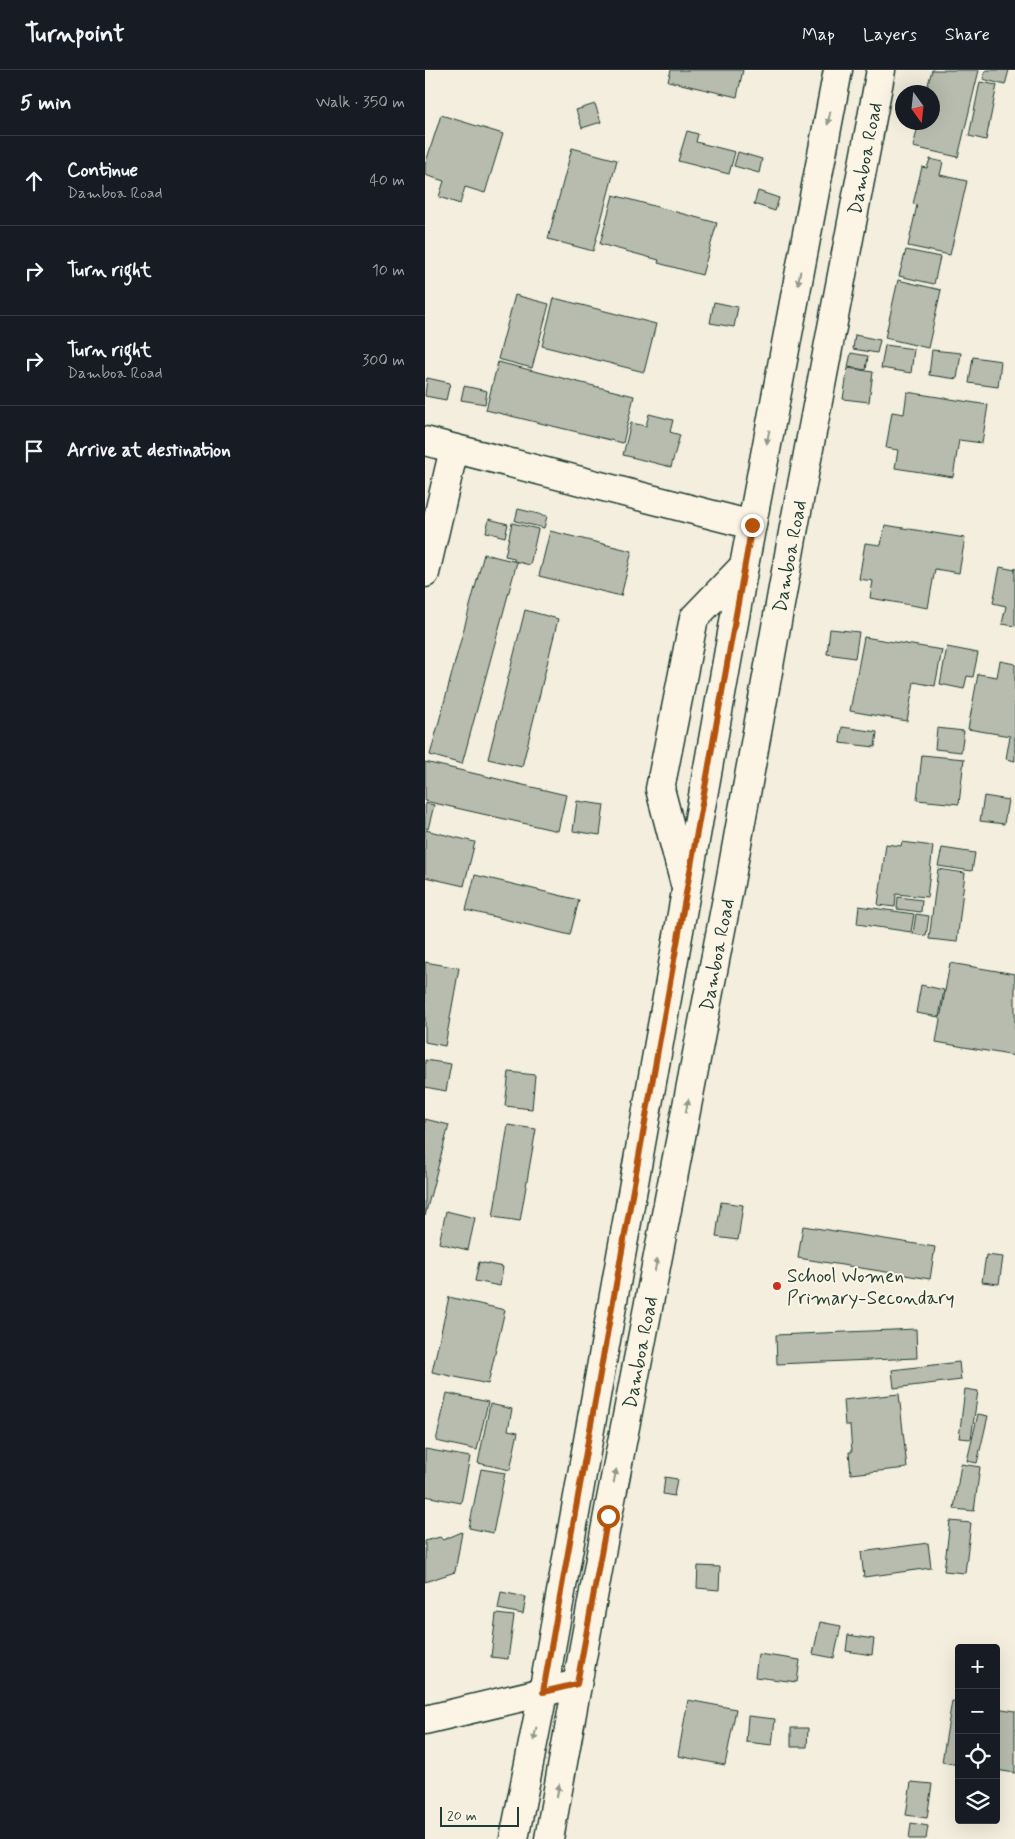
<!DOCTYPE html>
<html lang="en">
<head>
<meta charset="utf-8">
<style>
	body { margin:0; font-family:Mynerve,sans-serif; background:#20242c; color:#f1f3f6 }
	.controls { position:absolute; right:15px; bottom:15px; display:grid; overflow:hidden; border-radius:5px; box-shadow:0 5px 20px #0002 }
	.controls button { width:45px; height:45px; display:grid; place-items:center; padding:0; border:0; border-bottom:1px solid #363941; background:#171b24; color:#f1f3f6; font:25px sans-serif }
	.compass { position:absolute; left:470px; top:15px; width:45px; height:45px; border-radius:50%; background:#171b24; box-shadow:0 5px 20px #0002; rotate:165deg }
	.scale { position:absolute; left:15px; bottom:12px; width:79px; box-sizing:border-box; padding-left:5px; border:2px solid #1f3d34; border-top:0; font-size:14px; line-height:18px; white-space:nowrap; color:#1f3d34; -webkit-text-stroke:4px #fcf5e5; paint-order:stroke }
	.stop { position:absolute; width:15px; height:15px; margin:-11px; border:4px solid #b45309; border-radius:50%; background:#fff }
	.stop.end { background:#b45309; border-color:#fff; box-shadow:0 1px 5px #0008 }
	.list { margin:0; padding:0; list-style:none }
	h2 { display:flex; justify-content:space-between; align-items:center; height:65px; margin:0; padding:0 20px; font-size:21px }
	h2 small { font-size:16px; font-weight:400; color:#9ea1a6 }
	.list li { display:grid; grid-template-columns:32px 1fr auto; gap:15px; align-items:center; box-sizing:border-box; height:90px; padding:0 20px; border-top:1px solid #363941 }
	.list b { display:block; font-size:19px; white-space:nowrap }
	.list p { margin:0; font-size:16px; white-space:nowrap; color:#9ea1a6 }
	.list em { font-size:16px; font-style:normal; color:#9ea1a6 }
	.icon { flex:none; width:28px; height:28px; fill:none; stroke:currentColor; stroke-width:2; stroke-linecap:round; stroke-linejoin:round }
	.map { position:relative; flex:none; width:590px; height:1769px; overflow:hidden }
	header { display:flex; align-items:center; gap:30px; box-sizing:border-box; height:70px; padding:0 25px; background:#171b24; border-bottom:1px solid #363941 }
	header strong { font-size:24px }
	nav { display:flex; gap:28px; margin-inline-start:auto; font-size:18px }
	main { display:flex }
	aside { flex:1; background:#171b24 }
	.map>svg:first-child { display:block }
	.building { fill:#b8bcae; stroke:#1f3d34 }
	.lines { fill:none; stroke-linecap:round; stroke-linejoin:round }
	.minor-casing { stroke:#1f3d34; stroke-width:31 }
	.major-casing { stroke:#1f3d34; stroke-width:31 }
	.minor { stroke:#fcf5e5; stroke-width:28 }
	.major { stroke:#fcf5e5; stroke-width:28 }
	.oneway { fill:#8e998c }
	.route { stroke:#b45309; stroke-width:6 }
	.poi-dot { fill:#c8321e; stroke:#fcf5e5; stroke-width:2 }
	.labels { text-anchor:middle; stroke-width:4; stroke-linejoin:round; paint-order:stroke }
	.street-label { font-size:19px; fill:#1f3d34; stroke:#fcf5e5 }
	.poi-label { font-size:19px; fill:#1f3d34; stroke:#fcf5e5; text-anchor:start }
</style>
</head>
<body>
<header>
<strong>Turnpoint</strong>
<nav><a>Map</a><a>Layers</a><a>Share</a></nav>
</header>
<main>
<aside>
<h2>5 min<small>Walk · 350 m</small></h2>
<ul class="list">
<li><svg class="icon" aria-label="ahead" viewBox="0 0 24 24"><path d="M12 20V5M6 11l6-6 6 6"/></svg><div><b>Continue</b><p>Damboa Road</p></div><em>40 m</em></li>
<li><svg class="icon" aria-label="right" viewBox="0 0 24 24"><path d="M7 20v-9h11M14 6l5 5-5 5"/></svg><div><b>Turn right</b></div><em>10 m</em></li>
<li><svg class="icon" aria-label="right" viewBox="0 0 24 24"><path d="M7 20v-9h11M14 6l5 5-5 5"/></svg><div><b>Turn right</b><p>Damboa Road</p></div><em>300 m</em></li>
<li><svg class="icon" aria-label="arrive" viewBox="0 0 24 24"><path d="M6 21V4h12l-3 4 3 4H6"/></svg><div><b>Arrive at destination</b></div></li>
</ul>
</aside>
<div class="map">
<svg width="590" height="1769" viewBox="0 0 590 1769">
	<rect width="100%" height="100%" fill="#f3eede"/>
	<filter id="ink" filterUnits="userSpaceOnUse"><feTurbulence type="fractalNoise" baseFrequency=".02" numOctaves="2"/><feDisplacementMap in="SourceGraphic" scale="10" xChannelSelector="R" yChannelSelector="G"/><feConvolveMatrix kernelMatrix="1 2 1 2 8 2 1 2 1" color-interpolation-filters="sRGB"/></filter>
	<g filter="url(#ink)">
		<g class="building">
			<polygon points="246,0 318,0 312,27 243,11"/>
			<polygon points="507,0 554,0 533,87 488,77 494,52 508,52 508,22 501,22"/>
			<polygon points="561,0 584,0 580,15 558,9"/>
			<polygon points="555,12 572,15 561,70 544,66"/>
			<polygon points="170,34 176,52 157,58 151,40"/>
			<polygon points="16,45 78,64 60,123 40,117 35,134 14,127 19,111 0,105 0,95"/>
			<polygon points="262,61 273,64 271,72 310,82 304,104 253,91"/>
			<polygon points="147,78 192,90 168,181 123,169"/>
			<polygon points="313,82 337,89 334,103 309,96"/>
			<polygon points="505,89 518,92 515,105 542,111 525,185 483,176 492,135 488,134 497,97 502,98"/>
			<polygon points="333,121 354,128 350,141 329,134"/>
			<polygon points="188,125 292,153 277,205 233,193 234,190 175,174"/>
			<polygon points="481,180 515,187 509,214 474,206"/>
			<polygon points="473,210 516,220 503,278 460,268"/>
			<polygon points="90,225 124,234 107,298 73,289"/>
			<polygon points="129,228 231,254 219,302 117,276"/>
			<polygon points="289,232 313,237 309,257 285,253"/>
			<polygon points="430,265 455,270 452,283 428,279"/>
			<polygon points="460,275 489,279 486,303 456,298"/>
			<polygon points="507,280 536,283 532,309 504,305"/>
			<polygon points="426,283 443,286 441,300 423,297"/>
			<polygon points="548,287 576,291 573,317 544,313"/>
			<polygon points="73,292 209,326 198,373 61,340"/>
			<polygon points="423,298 448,302 444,332 418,329"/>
			<polygon points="2,308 25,313 21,330 0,326"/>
			<polygon points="39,316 62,321 60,334 36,330"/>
			<polygon points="482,322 563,335 557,373 534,370 528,407 470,398 473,380 461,378 467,342 479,344"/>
			<polygon points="224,344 248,350 245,362 255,365 246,397 198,385 206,353 221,356"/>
			<polygon points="93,439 122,446 119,458 90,451"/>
			<polygon points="64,449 83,454 80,467 61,462"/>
			<polygon points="87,453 113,459 105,495 89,491 89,488 80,486"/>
			<polygon points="460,455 540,468 534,503 510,499 503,538 445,528 448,511 434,509 440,473 456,475"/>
			<polygon points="125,461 207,481 196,526 114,506"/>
			<polygon points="59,484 92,492 37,694 5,685"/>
			<polygon points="575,497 590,500 590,498 590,556 577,554 581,536 568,533"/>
			<polygon points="100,540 133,549 97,697 63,689"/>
			<polygon points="405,559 434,562 430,588 402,584"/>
			<polygon points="439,567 517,580 510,616 489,612 482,651 425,641"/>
			<polygon points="522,577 553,583 548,607 542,606 539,619 515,614"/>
			<polygon points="575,591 590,594 590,691 581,689 585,666 543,659 553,604 572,607"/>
			<polygon points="417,657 452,662 450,677 415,673"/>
			<polygon points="512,658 539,661 536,682 510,679"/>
			<polygon points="497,685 539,689 534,734 492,730"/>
			<polygon points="0,692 141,725 133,761 0,731"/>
			<polygon points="559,726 583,730 579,754 555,751"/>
			<polygon points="152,731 179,735 175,765 148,761"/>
			<polygon points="0,733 9,735 3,759 0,758"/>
			<polygon points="0,760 50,772 39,816 0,807"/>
			<polygon points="477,772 508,776 502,827 471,824 470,837 453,835 461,774 476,776"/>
			<polygon points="517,778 550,783 547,801 513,796"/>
			<polygon points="513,799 540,803 532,872 504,869"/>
			<polygon points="50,805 154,830 145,865 41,840"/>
			<polygon points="473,827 497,830 496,842 472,839"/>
			<polygon points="434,836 489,844 486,862 432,854"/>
			<polygon points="491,844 504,846 501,866 488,864"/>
			<polygon points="0,892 34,898 20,976 0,972"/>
			<polygon points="525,893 590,904 590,986 511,972"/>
			<polygon points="496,915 519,920 514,947 491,943"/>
			<polygon points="0,990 26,994 21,1021 0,1017"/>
			<polygon points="84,1002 110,1005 107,1039 80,1036"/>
			<polygon points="0,1049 24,1055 0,1146"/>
			<polygon points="83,1055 111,1059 95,1151 68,1147"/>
			<polygon points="296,1132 318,1135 313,1170 291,1167"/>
			<polygon points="21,1141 50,1148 43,1180 14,1173"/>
			<polygon points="378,1156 510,1177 505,1209 373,1188"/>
			<polygon points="561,1185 578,1187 574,1214 557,1212"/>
			<polygon points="54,1192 78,1197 75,1216 50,1211"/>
			<polygon points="24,1227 80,1240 63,1314 7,1302"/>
			<polygon points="491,1259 492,1288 352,1294 351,1265"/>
			<polygon points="534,1292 536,1310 469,1318 467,1300"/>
			<polygon points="540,1319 553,1321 546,1369 534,1368"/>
			<polygon points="22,1323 63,1332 52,1380 11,1371"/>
			<polygon points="474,1324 482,1398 426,1404 424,1382 427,1382 425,1355 420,1355 418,1330"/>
			<polygon points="65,1334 87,1339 83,1360 93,1362 85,1400 53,1393"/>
			<polygon points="553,1344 563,1346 552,1393 542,1391"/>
			<polygon points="0,1379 45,1387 36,1433 0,1426"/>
			<polygon points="536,1394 555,1397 549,1441 529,1439"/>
			<polygon points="56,1399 80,1403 68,1463 44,1458"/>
			<polygon points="240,1407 252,1409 249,1426 238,1424"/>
			<polygon points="525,1451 546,1453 540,1503 519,1501"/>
			<polygon points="37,1462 30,1502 0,1512 0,1471 15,1467 18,1470"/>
			<polygon points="503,1473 506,1498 439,1507 436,1482"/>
			<polygon points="273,1496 295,1497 294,1520 272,1518"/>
			<polygon points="76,1522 101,1527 98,1544 73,1539"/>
			<polygon points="71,1544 89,1546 83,1589 66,1587"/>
			<polygon points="395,1552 416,1556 409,1588 388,1584"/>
			<polygon points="423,1565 449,1569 447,1585 421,1581"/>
			<polygon points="333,1584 375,1590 372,1612 330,1607"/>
			<polygon points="263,1630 311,1639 300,1695 253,1686"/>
			<polygon points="527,1631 534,1632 534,1695 517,1692"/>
			<polygon points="571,1638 590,1641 590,1703 571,1700"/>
			<polygon points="323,1646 350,1649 347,1675 321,1672"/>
			<polygon points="366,1658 383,1658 382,1677 366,1677"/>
			<polygon points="486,1712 507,1714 502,1748 481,1745"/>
			<polygon points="486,1753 503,1756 501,1769 484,1769"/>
		</g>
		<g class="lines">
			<g class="minor-casing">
				<g id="minor">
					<polyline points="0,371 327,455"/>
					<polyline points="0,503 29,379"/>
					<polyline points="261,818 235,719 269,548 319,496"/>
					<polyline points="0,1650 152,1614"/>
				</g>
			</g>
			<g class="major-casing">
				<g id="major">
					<polyline points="89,1769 118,1623 319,496 413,0"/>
					<path id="s1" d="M124,1769L183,1445L304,818L369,457L456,0"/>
				</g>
			</g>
			<use href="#minor" class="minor"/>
			<use href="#major" class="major"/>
		</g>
		<defs><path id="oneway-solid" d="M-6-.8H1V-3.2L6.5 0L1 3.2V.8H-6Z" transform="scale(1.25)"/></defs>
		<g class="oneway">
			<use href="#oneway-solid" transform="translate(404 48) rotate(101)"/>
			<use href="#oneway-solid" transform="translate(374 208) rotate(101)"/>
			<use href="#oneway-solid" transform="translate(343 367) rotate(101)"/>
			<use href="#oneway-solid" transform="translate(262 1036) rotate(-79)"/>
			<use href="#oneway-solid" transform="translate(231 1195) rotate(-79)"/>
			<use href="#oneway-solid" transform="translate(190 1406) rotate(-79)"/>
			<use href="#oneway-solid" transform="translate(110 1664) rotate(101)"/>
			<use href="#oneway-solid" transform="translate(133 1721) rotate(-80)"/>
		</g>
	</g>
	<g class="lines" filter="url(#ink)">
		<polyline class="route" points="183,1446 152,1614 118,1622 327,455"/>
	</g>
	<circle class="poi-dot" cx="352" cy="1216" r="5"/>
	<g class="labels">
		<g class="street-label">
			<text dy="7" stroke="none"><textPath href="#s1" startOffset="1710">Damboa Road</textPath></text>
			<text dy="7" stroke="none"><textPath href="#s1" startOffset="1305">Damboa Road</textPath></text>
			<text dy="7" stroke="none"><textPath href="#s1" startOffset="900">Damboa Road</textPath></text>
			<text dy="7" stroke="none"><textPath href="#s1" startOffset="495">Damboa Road</textPath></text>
		</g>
		<g class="poi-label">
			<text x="362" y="1212">School Women<tspan x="362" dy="22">Primary-Secondary</tspan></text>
		</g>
	</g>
</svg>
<div class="controls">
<button>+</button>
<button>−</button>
<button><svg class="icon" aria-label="locate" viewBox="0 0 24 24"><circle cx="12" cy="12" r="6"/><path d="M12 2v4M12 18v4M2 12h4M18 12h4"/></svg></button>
<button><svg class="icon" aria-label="layers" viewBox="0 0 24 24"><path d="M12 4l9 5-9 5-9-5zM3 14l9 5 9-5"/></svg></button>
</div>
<svg class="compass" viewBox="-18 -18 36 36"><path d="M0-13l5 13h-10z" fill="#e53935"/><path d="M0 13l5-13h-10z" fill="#9ea1a6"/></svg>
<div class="scale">20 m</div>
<div class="stop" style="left:183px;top:1446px"></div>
<div class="stop end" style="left:327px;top:455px"></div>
</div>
</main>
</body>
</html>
